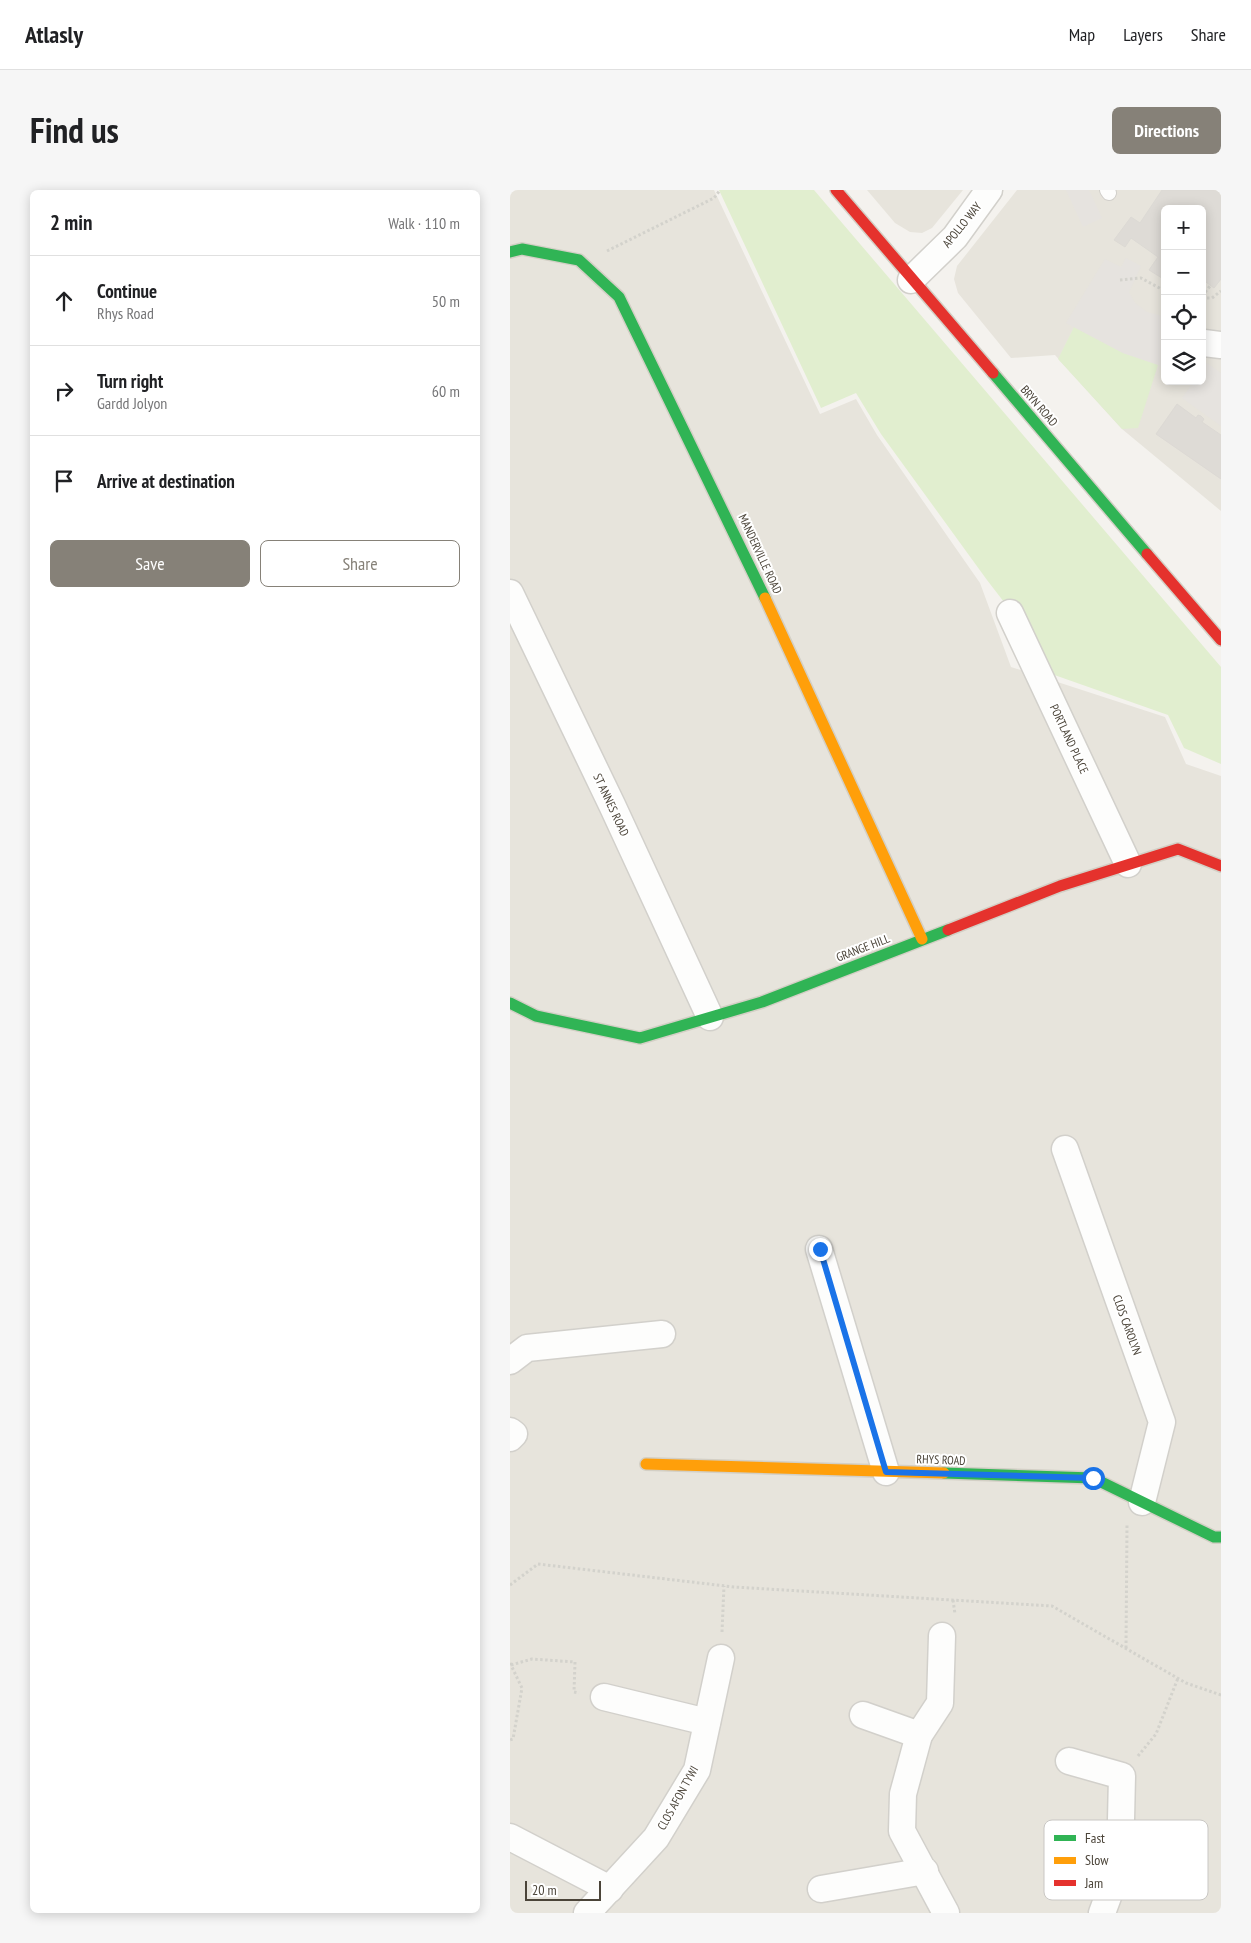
<!DOCTYPE html>
<html lang="en">
<head>
<meta charset="utf-8">
<style>
	body { margin:0; font-family:"PT Sans Narrow",sans-serif; background:#f6f6f6; color:#202124 }
	.controls { position:absolute; right:15px; top:15px; display:grid; overflow:hidden; border-radius:8px; box-shadow:0 2px 12px #0003 }
	.controls button { width:45px; height:45px; display:grid; place-items:center; padding:0; border:0; border-bottom:1px solid #e0e0e0; background:#fff; color:#202124; font:25px sans-serif }
	.scale { position:absolute; left:15px; bottom:12px; width:76px; box-sizing:border-box; padding-left:5px; border:2px solid #4b4439; border-top:0; font-size:14px; line-height:18px; white-space:nowrap; color:#4b4439; -webkit-text-stroke:4px #fff; paint-order:stroke }
	.stop { position:absolute; width:15px; height:15px; margin:-11px; border:4px solid #1a73e8; border-radius:50%; background:#fff }
	.stop.end { background:#1a73e8; border-color:#fff; box-shadow:0 1px 5px #0008 }
	.list { margin:0; padding:0; list-style:none }
	h2 { display:flex; justify-content:space-between; align-items:center; height:65px; margin:0; padding:0 20px; font-size:21px }
	h2 small { font-size:16px; font-weight:400; color:#757577 }
	.list li { display:grid; grid-template-columns:32px 1fr auto; gap:15px; align-items:center; box-sizing:border-box; height:90px; padding:0 20px; border-top:1px solid #e0e0e0 }
	.list b { display:block; font-size:19px; white-space:nowrap }
	.list p { margin:0; font-size:16px; white-space:nowrap; color:#757577 }
	.list em { font-size:16px; font-style:normal; color:#757577 }
	.actions { display:flex; gap:10px; padding:15px 20px }
	.actions a { flex:1; padding:11px 0; border:1px solid #868178; border-radius:8px; text-align:center; font-size:18px; color:#868178 }
	.actions .main { background:#868178; color:#fff }
	.icon { flex:none; width:28px; height:28px; fill:none; stroke:currentColor; stroke-width:2; stroke-linecap:round; stroke-linejoin:round }
	.map { position:relative; flex:none; width:711px; height:1723px; overflow:hidden; border-radius:8px }
	header { display:flex; align-items:center; gap:30px; box-sizing:border-box; height:70px; padding:0 25px; background:#fff; border-bottom:1px solid #e0e0e0 }
	header strong { font-size:24px }
	nav { display:flex; gap:28px; margin-inline-start:auto; font-size:18px }
	.intro { display:flex; align-items:center; justify-content:space-between; box-sizing:border-box; height:120px; padding:0 30px }
	h1 { margin:0; font-size:35px }
	.button { padding:12px 22px; border-radius:8px; background:#868178; color:#fff; font-size:18px; font-weight:700 }
	main { display:flex; gap:30px; padding:0 30px }
	aside { flex:1; background:#fff; border-radius:8px; box-shadow:0 2px 12px #0003 }
	.map>svg:first-child { display:block }
	.residential { fill:#e7e4dc; fill-rule:evenodd }
	.green { fill:#e1eecf }
	.parking { fill:#e6e3df }
	.building { fill:#dedbd6; stroke:#dcd9d4 }
	.lines { fill:none; stroke-linecap:round; stroke-linejoin:round }
	.lane-casing { stroke:#d2d0cb; stroke-width:16 }
	.street-casing { stroke:#d2d0cb; stroke-width:29 }
	.fast-casing { stroke:#d3cfc5; stroke-width:14 }
	.slow-casing { stroke:#d3cfc5; stroke-width:14 }
	.jam-casing { stroke:#d3cfc5; stroke-width:14 }
	.path { stroke:#d3d2cc; stroke-width:3; stroke-dasharray:2.5 2.5; stroke-linecap:butt }
	.lane { stroke:#fdfdfc; stroke-width:14 }
	.street { stroke:#fdfdfc; stroke-width:26 }
	.fast { stroke:#30b455; stroke-width:11 }
	.slow { stroke:#ff9f0a; stroke-width:11 }
	.jam { stroke:#e5322d; stroke-width:11 }
	.route { stroke:#1a73e8; stroke-width:6 }
	.labels { text-anchor:middle; stroke-width:4; stroke-linejoin:round; paint-order:stroke }
	.street-label { font-size:12px; fill:#4b4439; stroke:#fff }
	.key { fill:#fff; stroke:#c9c7c4; stroke-width:1 }
	.key-label { font-size:14px; fill:#4b4439 }
</style>
</head>
<body>
<header>
<strong>Atlasly</strong>
<nav><a>Map</a><a>Layers</a><a>Share</a></nav>
</header>
<div class="intro"><h1>Find us</h1><a class="button">Directions</a></div>
<main>
<aside>
<h2>2 min<small>Walk · 110 m</small></h2>
<ul class="list">
<li><svg class="icon" aria-label="ahead" viewBox="0 0 24 24"><path d="M12 20V5M6 11l6-6 6 6"/></svg><div><b>Continue</b><p>Rhys Road</p></div><em>50 m</em></li>
<li><svg class="icon" aria-label="right" viewBox="0 0 24 24"><path d="M7 20v-9h11M14 6l5 5-5 5"/></svg><div><b>Turn right</b><p>Gardd Jolyon</p></div><em>60 m</em></li>
<li><svg class="icon" aria-label="arrive" viewBox="0 0 24 24"><path d="M6 21V4h12l-3 4 3 4H6"/></svg><div><b>Arrive at destination</b></div></li>
</ul>
<div class="actions"><a class="main">Save</a><a>Share</a></div>
</aside>
<div class="map">
<svg width="711" height="1723" viewBox="0 0 711 1723">
	<rect width="100%" height="100%" fill="#f4f2ee"/>
	<g class="residential">
		<polygon points="0,0 204,0 310,224 346,209 367,245 470,393 501,477 655,527 676,574 711,586 711,1723 0,1723"/>
		<polygon points="357,0 453,0 422,38 412,43 400,42 385,33"/>
		<path d="M507,0H711V321L612,239L545,165L501,168L448,103L444,89L447,76ZM655,19H692V191H655Z"/>
	</g>
	<g class="green">
		<polygon points="209,0 304,0 711,477 711,574 674,558 658,525 533,481 514,438 477,390 371,244 346,203 311,218"/>
		<polygon points="564,137 613,163 648,175 628,238 612,239 548,169"/>
	</g>
	<g class="parking">
		<polygon points="556,0 579,0 592,28 573,37"/>
		<polygon points="616,68 631,76 619,102 625,113 637,122 652,126 655,116 655,177 613,163 556,133 595,69 611,77"/>
		<polygon points="697,173 711,183 711,236 672,208 684,191 692,191 692,180"/>
	</g>
	<g class="building">
		<polygon points="652,0 711,0 711,89 704,98 696,92 692,97 692,19 655,19 655,90 639,80 648,67 621,48 615,57 604,50 621,27 630,33"/>
		<polygon points="667,214 686,228 688,225 691,226 694,229 692,232 711,245 711,289 646,244"/>
	</g>
	<g class="lines">
		<g class="lane-casing">
			<polyline id="lane" points="597,0 599,3"/>
		</g>
		<g class="street-casing">
			<g id="street">
				<polyline points="401,90 445,47 479,0"/>
				<polyline points="694,153 711,155"/>
				<polyline points="0,403 102,615 200,827"/>
				<polyline points="500,423 618,674"/>
				<polyline points="555,959 652,1232 632,1312"/>
				<polyline points="309,1059 376,1282"/>
				<polyline points="0,1171 17,1158 152,1144"/>
				<polyline points="0,1241 4,1244 0,1248"/>
				<polyline points="432,1446 430,1513 409,1545 393,1604 392,1641 436,1723"/>
				<polyline points="94,1507 197,1532"/>
				<polyline points="353,1525 409,1545"/>
				<polyline points="559,1571 612,1586 610,1674 592,1723"/>
				<polyline points="0,1647 100,1699"/>
				<polyline points="311,1699 415,1681"/>
				<polyline points="77,1723 146,1648 187,1580 211,1468"/>
			</g>
		</g>
		<g class="fast-casing">
			<g id="fast">
				<polyline points="0,62 12,59 69,70 109,107 255,408"/>
				<polyline points="483,183 637,364"/>
				<polyline points="0,813 26,826 130,848 252,812 438,740"/>
				<polyline points="434,1283 583,1288 704,1347 711,1347"/>
			</g>
		</g>
		<g class="slow-casing">
			<g id="slow">
				<polyline points="255,408 412,749"/>
				<polyline points="136,1274 434,1283"/>
			</g>
		</g>
		<g class="jam-casing">
			<g id="jam">
				<polyline points="326,0 483,183"/>
				<polyline points="637,364 711,450"/>
				<polyline points="438,740 550,696 668,659 711,676"/>
			</g>
		</g>
		<g class="path">
			<polyline points="97,61 204,8 210,0"/>
			<polyline points="610,90 631,88 655,101"/>
			<polyline points="692,106 700,96"/>
			<polyline points="692,108 702,108 711,101"/>
			<polyline points="0,1395 28,1374 224,1397 542,1416 676,1493 711,1505"/>
			<polyline points="443,1410 445,1424"/>
			<polyline points="212,1442 214,1396"/>
			<polyline points="616,1458 617,1334"/>
			<polyline points="0,1473 12,1498 3,1549 0,1550"/>
			<polyline points="1,1475 22,1469 65,1472 64,1502 69,1503"/>
			<polyline points="628,1566 646,1544 668,1488"/>
		</g>
		<use href="#lane" class="lane"/>
		<use href="#street" class="street"/>
		<use href="#fast" class="fast"/>
		<use href="#slow" class="slow"/>
		<use href="#jam" class="jam"/>
	</g>
	<g class="lines">
		<polyline class="route" points="310,1059 376,1282 583,1288"/>
	</g>
	<g class="labels">
		<g class="street-label">
			<text transform="translate(452 35) rotate(-51)" y="4">APOLLO WAY</text>
			<text transform="translate(529 216) rotate(49)" y="4">BRYN ROAD</text>
			<text transform="translate(250 364) rotate(65)" y="4">MANDERVILLE ROAD</text>
			<text transform="translate(559 549) rotate(65)" y="4">PORTLAND PLACE</text>
			<text transform="translate(101 615) rotate(65)" y="4">ST ANNES ROAD</text>
			<text transform="translate(353 758) rotate(-21)" y="4">GRANGE HILL</text>
			<text transform="translate(617 1135) rotate(70)" y="4">CLOS CAROLYN</text>
			<text transform="translate(431 1270) rotate(2)" y="4">RHYS ROAD</text>
			<text transform="translate(168 1608) rotate(-61)" y="4">CLOS AFON TYWI</text>
		</g>
	</g>
	<rect x="534" y="1630" width="164" height="80" rx="8" class="key"/>
	<rect x="544" y="1645" width="22" height="6" fill="#30b455"/>
	<rect x="544" y="1667" width="22" height="7" fill="#ff9f0a"/>
	<rect x="544" y="1690" width="22" height="6" fill="#e5322d"/>
	<g class="key-label">
		<text x="575" y="1653">Fast</text>
		<text x="575" y="1675">Slow</text>
		<text x="575" y="1698">Jam</text>
	</g>
</svg>
<div class="controls">
<button>+</button>
<button>−</button>
<button><svg class="icon" aria-label="locate" viewBox="0 0 24 24"><circle cx="12" cy="12" r="6"/><path d="M12 2v4M12 18v4M2 12h4M18 12h4"/></svg></button>
<button><svg class="icon" aria-label="layers" viewBox="0 0 24 24"><path d="M12 4l9 5-9 5-9-5zM3 14l9 5 9-5"/></svg></button>
</div>
<div class="scale">20 m</div>
<div class="stop" style="left:583px;top:1288px"></div>
<div class="stop end" style="left:310px;top:1059px"></div>
</div>
</main>
</body>
</html>
